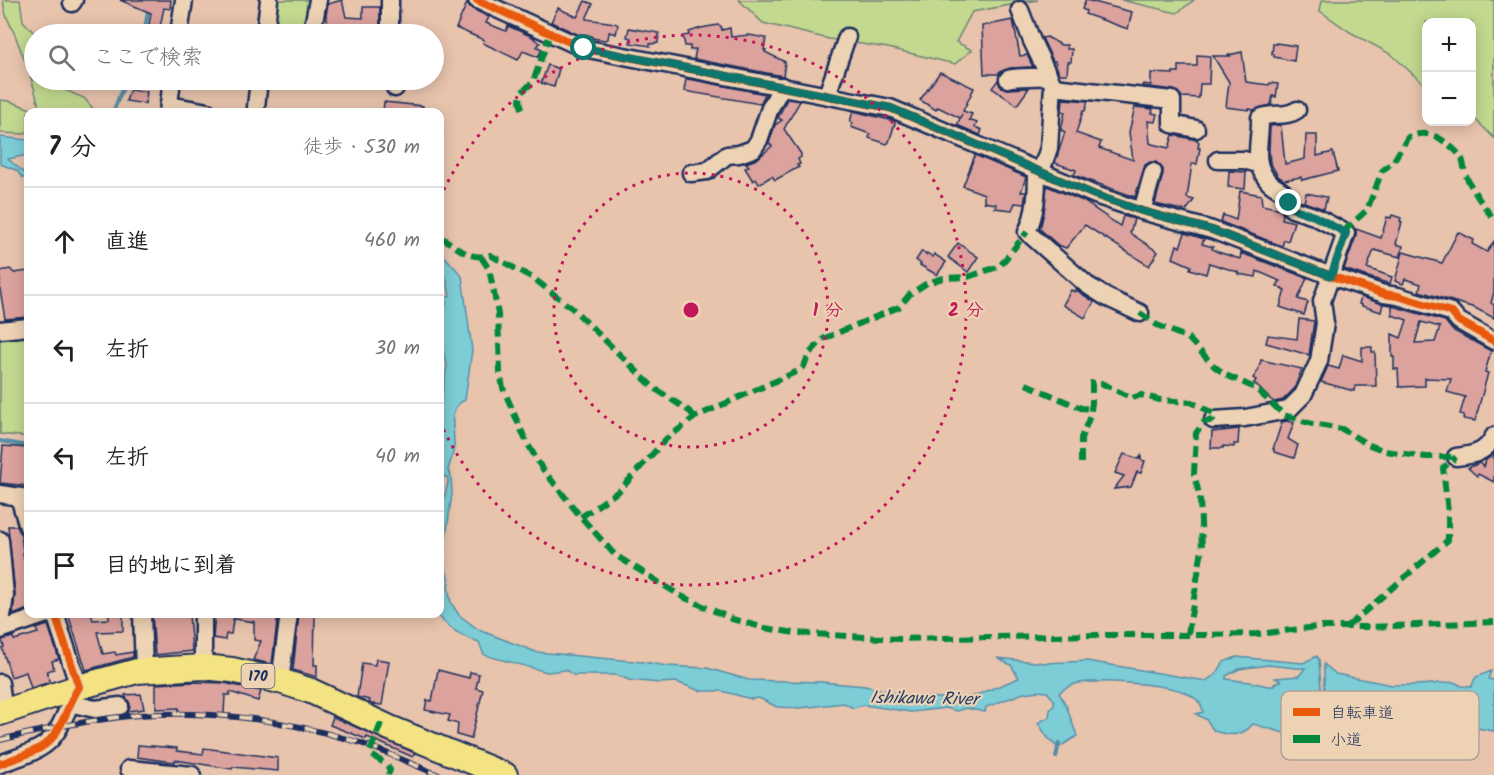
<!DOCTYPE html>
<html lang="ja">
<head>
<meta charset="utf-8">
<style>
	body { margin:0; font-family:Kalam,"Klee One",sans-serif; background:#f6f6f6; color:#202124 }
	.controls { position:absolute; right:18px; top:18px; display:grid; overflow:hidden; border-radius:12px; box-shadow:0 3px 15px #0003 }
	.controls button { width:54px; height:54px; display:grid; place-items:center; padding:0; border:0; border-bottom:2px solid #e0e0e0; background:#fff; color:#202124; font:30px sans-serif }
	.stop { position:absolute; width:18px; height:18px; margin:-14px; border:4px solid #0f766e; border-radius:50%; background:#fff }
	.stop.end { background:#0f766e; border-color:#fff; box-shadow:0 2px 6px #0008 }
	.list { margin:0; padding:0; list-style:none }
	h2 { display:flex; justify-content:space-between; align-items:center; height:78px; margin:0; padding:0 24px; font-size:26px }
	h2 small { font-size:20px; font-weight:400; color:#757577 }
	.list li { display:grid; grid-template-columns:39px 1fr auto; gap:18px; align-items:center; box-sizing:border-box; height:108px; padding:0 24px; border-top:2px solid #e0e0e0 }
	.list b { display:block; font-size:22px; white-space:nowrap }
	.list em { font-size:20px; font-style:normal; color:#757577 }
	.icon { flex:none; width:33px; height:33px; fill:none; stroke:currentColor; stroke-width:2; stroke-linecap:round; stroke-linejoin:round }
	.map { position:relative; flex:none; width:1494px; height:775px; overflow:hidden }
	.search { position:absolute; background:#fff; box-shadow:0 3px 15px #0003; left:24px; top:24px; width:420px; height:66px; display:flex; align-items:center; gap:15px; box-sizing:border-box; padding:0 21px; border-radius:33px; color:#757577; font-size:22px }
	.panel { position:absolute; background:#fff; box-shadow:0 3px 15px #0003; left:24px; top:108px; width:420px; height:510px; border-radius:12px }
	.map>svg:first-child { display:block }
	.green { fill:#c2d98f; stroke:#6e8476; stroke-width:1.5 }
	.water { fill:#7dcdd7; stroke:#568ea7; stroke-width:1.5; fill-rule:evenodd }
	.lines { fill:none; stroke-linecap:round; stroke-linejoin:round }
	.stream { stroke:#568ea7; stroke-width:4 }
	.building { fill:#dca29d; stroke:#1b2f5e; stroke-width:1.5; fill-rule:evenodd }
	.minor-casing { stroke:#1b2f5e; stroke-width:21 }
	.highway-casing { stroke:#1b2f5e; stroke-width:28 }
	.minor { stroke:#edd2b4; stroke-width:16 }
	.highway { stroke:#f4e382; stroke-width:24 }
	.rail-casing { stroke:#1b2f5e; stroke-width:6 }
	.rail { stroke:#edd2b4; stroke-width:4; stroke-dasharray:11; stroke-linecap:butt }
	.quiet { stroke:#00873e; stroke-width:6; stroke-dasharray:12 6; stroke-linecap:butt }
	.cycleway-casing { stroke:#edd2b4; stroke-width:11 }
	.cycleway { stroke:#e8590c; stroke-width:8 }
	.route { stroke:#0f766e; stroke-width:8 }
	.ring { fill:none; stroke:#c2185b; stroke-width:3; stroke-dasharray:3 6 }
	.labels { text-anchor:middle; stroke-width:4.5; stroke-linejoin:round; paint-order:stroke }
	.shield { fill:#edd2b4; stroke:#5a6078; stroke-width:1.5 }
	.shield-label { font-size:15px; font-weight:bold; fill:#1b2f5e }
	.water-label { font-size:18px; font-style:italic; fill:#253f6a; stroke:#edd2b4 }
	.key { fill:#edd2b4; stroke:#aea19a; stroke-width:1.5 }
	.key-label { font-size:16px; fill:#1b2f5e }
	.centre { fill:#c2185b; stroke:#edd2b4; stroke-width:3 }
	.ring-label { font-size:18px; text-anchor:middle; font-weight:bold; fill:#c2185b; stroke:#edd2b4; stroke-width:4.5; stroke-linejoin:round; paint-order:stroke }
</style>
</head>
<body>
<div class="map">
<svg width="1494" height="775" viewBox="0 0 1494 775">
	<rect width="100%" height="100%" fill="#e8c4ad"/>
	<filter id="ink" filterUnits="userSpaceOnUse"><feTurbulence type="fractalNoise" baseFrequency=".0167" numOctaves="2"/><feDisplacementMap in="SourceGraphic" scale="12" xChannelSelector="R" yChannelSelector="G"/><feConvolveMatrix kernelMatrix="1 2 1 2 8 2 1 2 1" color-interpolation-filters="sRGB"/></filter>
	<g filter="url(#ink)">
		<g class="green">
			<path d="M3,0H20L23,21L35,34L34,80H56L60,88L84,98L96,112H40C35,86 25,61 15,35C9,21 5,17 3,0Z"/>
			<polygon points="277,0 312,0 308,34 273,34"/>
			<polygon points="739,0 1038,0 972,12 956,42 972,50 955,64 888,48 829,39 763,23"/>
			<polygon points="1121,0 1194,0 1177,13"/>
			<polygon points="1322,0 1494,0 1494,138 1472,116 1472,22 1426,22 1426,86 1392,55 1350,32 1320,11"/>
			<polygon points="0,100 9,101 39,112 28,112 28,132 24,134 0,133"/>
			<polygon points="28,334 28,437 0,434 0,339"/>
		</g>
		<g class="water">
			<polygon points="0,137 28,140 28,155 8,159 28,176 28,178 23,178 16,170 0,164"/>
			<path d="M440,251L462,276L472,350L465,400C446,407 455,431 454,445C454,453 450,462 448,470L451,476L452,493L443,560L449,580L448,587L451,603L459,615L479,630L536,652L643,662L667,666L707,668L749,680L822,682L865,686L909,696L957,699L974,696L1019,678L1011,665L997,658L1045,663L1087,661L1206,681L1216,674L1224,662L1236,657L1303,663L1317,656L1319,660L1321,690L1324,691V664L1336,674L1392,685H1418L1454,682L1462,686L1471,687L1476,677L1491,671L1488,679L1494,680V731L1477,728L1447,732L1379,734L1352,728L1330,735L1325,728L1328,721L1298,722L1297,727L1284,733L1253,724C1242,737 1230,736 1214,731L1207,720L1196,714L1203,712C1202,703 1195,697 1186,693C1168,684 1095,679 1075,684C1069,686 1063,689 1059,693L1066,705L1077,736L1058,748L1048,738L1038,723L1049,717L1050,710L1054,705V700L1047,692C1024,688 1007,701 986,707L985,712L966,708L957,711L946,708L911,712L864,705L853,708L844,703L800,708L777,707L759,698L751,699L722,691H701L676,682L659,683L629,680L617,675H573L566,670L547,672L484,655L479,642C461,637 448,628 437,614H440V514L448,483V478L444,476L440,491V410L447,365L440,340L444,317L442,305H446L445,298L450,296L446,278L440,271ZM1268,665L1296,668H1305L1299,676L1275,678L1281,681L1274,684L1275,686H1268L1250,682L1226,679V676L1239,669Z"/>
		</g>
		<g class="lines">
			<g class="stream">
				<polyline points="144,34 150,0"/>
				<polyline points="113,112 126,80"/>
				<polyline points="0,441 28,446"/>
				<polyline points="1056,757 1059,743"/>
			</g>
		</g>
		<g class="building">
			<polygon points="120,0 171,0 170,9 164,8 160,27 149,25 151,13"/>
			<polygon points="342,0 346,17 363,18 363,7 380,7 380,34 337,34 337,32 330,33 326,15 328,4"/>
			<polygon points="1086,0 1132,12 1128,29 1085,14 1086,11 1082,9"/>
			<polygon points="585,1 593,4 586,19 615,23 618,25 616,34 609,32 608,39 605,40 592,38 592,36 577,34 551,22 558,8 577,17"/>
			<polygon points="467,3 472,9 489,17 486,23 506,31 508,26 535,38 534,39 540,43 537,47 542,49 538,57 523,51 518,60 483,43 484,40 456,28"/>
			<polygon points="1013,20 1020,56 1027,55 1033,67 1010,68 999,72 999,74 984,74 982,26"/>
			<polygon points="718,25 721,26 722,30 730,28 731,37 749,35 766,38 764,50 766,50 765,52 785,62 783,76 694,59 696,49 690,50 690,46 685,46 683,36 689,35 689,32 701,28"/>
			<polygon points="629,28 659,33 658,43 650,44 650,46 630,43 631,38 627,37"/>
			<polygon points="1047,37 1061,45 1067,45 1067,49 1072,49 1071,62 1068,62 1067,74 1059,74 1055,61 1053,61 1042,38"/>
			<polygon points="1276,43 1296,46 1294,61 1274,57 1274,54 1272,54 1273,44 1276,44"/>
			<polygon points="1242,52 1246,82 1269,85 1270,83 1278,84 1276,97 1273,96 1271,105 1254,110 1249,109 1249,110 1226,107 1229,82 1213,56 1230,56 1229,55"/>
			<polygon points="1197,55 1210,56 1209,84 1200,84 1199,98 1182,97 1178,92 1174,90 1142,86 1143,84 1151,85 1151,73 1173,74 1173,72 1179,72 1179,66 1197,66"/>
			<polygon points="548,65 559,69 554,87 541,83"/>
			<polygon points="940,72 974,88 963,111 972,114 969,120 977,123 975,127 982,130 980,135 957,125 962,114 960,118 938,107 936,110 920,100"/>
			<polygon points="686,79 694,80 765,94 760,104 684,91"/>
			<polygon points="998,80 1000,86 1006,89 1029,88 1017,105 992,88"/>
			<polygon points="130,90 147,92 145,104 126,101"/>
			<polygon points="787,99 800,101 784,129 801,154 801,157 798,159 800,164 797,165 799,167 775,180 772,176 759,184 756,179 753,181 745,168 749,166 746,163 757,159 772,146 769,143 775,125 782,120 778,118"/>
			<polygon points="1063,99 1088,101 1085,111 1083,111 1076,133 1101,142 1099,148 1133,160 1129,132 1135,107 1153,109 1152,113 1157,114 1155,122 1148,121 1150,143 1152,144 1169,148 1173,135 1197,140 1199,142 1198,148 1200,148 1197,164 1192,164 1187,198 1194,200 1186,211 1155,204 1163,174 1163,169 1156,162 1150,162 1145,165 1135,197 1074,175 1076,170 1055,163 1065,132 1061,130 1065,112 1062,111"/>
			<polygon points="384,102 423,106 423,112 383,112"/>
			<polygon points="853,111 894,121 895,123 889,142 887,144 869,138 870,134 851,127 853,123 850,122"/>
			<polygon points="1281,125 1285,164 1305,159 1306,135 1317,135 1317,156 1333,152 1338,171 1302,180 1301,177 1284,180 1278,176 1270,163 1269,151 1270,126"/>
			<polygon points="975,155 1026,177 1021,192 1026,192 1024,204 1015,203 1012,210 995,208 996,204 984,202 984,194 963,186"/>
			<polygon points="1229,171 1246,172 1245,189 1228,187"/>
			<polygon points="1047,186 1083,201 1120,226 1123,216 1134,219 1130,233 1158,252 1149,266 1085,225 1066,248 1058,245 1040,229 1044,212"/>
			<polygon points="1240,191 1261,195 1262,205 1280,209 1283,214 1282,219 1294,222 1288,241 1284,240 1282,246 1221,222 1223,215 1236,220"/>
			<polygon points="1306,193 1327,197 1324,209 1304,202"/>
			<polygon points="1392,215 1401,218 1400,221 1402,222 1396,244 1403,246 1400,257 1374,250 1367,268 1392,277 1390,284 1344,269 1356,236 1356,229 1381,238 1387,217 1391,218"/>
			<polygon points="1458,232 1474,240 1472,244 1487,252 1494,241 1494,292 1491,303 1494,305 1494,318 1475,308 1419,291 1421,284 1405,279 1403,284 1395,281 1403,252 1442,263"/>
			<polygon points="1185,233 1204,239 1202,244 1213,247 1212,249 1218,252 1240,259 1241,253 1307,278 1298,299 1308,302 1304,315 1280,307 1285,290 1277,286 1280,281 1257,271 1256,277 1238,274 1238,272 1209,263 1206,274 1190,269 1191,266 1173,258 1177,245 1180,247"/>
			<polygon points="958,243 978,257 968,272 948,257"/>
			<polygon points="922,251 926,255 927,253 933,257 934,254 946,262 937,275 920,265 921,264 916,260"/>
			<polygon points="10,269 14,273 28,271 28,317 5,319 0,289 0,271"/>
			<polygon points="1071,290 1075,292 1076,290 1094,302 1085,318 1063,305"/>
			<polygon points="1361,297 1383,304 1381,312 1362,306 1362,305 1359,304"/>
			<path d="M1392,306L1445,321L1452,330L1491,351L1485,372L1488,373L1475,421L1463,419L1464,415L1460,414L1465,397L1447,392L1451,379L1425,378V386L1399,387L1398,369H1394V357H1392V334L1401,338L1407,320L1392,315ZM1421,322L1440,327L1435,342L1415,343Z"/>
			<polygon points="1299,319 1314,321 1309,355 1266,343 1268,335 1297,339"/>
			<polygon points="1362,347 1372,347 1372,352 1375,352 1376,386 1355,386 1354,391 1321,382 1328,366 1339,369 1343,355 1362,361"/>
			<polygon points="1261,360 1302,369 1294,389 1283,400 1274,402 1270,399 1254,383 1256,380 1253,378 1258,371"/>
			<polygon points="1287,421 1294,423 1288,439 1298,445 1294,458 1274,452 1274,449 1273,449 1282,422"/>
			<polygon points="1239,429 1238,444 1234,444 1234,447 1223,446 1223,448 1211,448 1212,432"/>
			<polygon points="3,446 28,448 28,486 0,483"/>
			<polygon points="1124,454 1139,459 1141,456 1141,460 1145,461 1141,473 1137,472 1131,487 1114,489 1124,476 1115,473"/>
			<polygon points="1494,454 1494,482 1478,474 1477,476 1468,468 1479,463 1484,467 1486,460"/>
			<polygon points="8,526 17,526 21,535 24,560 26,560 28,573 28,609 13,615 15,594"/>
			<polygon points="68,614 91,614 93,620 109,619 109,614 123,614 123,631 97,632 103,654 115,652 116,655 133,652 133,657 86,670"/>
			<polygon points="152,614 189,614 192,651 155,655"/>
			<polygon points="215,614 234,614 231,634 226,634 225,640 213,638"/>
			<polygon points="235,614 278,614 272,664 253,660 261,641 254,640 254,622 235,619"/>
			<polygon points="299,614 315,614 314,665 317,665 317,677 293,670"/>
			<polygon points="48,625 59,659 52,661 54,669 47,671 50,682 31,688 26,672 11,677 2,648 4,647 2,640 13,637 14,640 38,633 36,629"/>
			<polygon points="376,659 389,661 382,705 372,704 369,703 370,700 357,697 362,663 375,665"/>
			<polygon points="438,670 469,678 470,672 479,674 476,688 483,690 471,739 457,735 458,724 448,721 450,715 425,710 427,700 432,701"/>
			<polygon points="194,682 224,683 261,691 258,701 230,692 230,695 225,695 224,714 179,712 179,708 156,709 156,684"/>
			<polygon points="141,694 144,709 129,711 130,704 125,695"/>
			<polygon points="333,717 415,753 413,757 367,737 366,739 330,725"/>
			<polygon points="138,745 177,748 177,751 203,754 204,748 278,758 278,771 233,767 232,769 175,760 175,762 165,761 137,757"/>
		</g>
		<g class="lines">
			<g class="minor-casing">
				<g id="minor">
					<polyline points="477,0 583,48 890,108 1095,195 1142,211 1212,230 1331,276 1384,294 1398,296 1451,312 1459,321 1494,341"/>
					<polyline points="72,3 74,0"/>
					<path d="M1020,10L1032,41L1053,85L1049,148L1042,168L1037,172C1037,193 1036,213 1027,232L1087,285L1106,297L1140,313"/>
					<polyline points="313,27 318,0"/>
					<polyline points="179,34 184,0"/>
					<polyline points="265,34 269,0"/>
					<polyline points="390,34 390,0"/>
					<path d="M1008,79C1015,76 1038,78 1049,76"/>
					<polyline points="394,80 395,88"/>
					<polyline points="1053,87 1172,100 1172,124 1196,129"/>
					<polyline points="827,95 847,37"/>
					<polyline points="169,105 208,112"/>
					<polyline points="256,107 259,80"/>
					<polyline points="168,112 172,80"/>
					<polyline points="1218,160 1244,160 1258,164"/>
					<polyline points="691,173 707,171 727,155 739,154 753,149 759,140 770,108 782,86"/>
					<polyline points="1142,211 1153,172"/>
					<polyline points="0,330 28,327"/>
					<path d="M1213,420L1245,418L1288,410L1303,395L1319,361L1325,323L1322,301L1346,233L1314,216L1292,209C1289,203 1287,196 1283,192C1278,188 1272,186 1268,181C1251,161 1261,141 1260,118C1272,112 1286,118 1297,110"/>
					<path d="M1456,457C1473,455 1486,453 1494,436"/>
					<polyline points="0,494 28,498"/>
					<polyline points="19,497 28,527"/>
					<polyline points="0,540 5,595 0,630"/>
					<polyline points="142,614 144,670"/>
					<polyline points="203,614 203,667"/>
					<polyline points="0,630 47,614"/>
					<polyline points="280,681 289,614"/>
					<polyline points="0,683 4,712"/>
					<polyline points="69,703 95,709 120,706"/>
					<path d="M0,764C15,758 36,753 48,742C63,728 68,704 79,687L55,614"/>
					<polyline points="129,769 192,775"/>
				</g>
			</g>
			<g class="highway-casing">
				<polyline id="highway" points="0,713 79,687 137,671 203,667 232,670 280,681 311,691 390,728 505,775"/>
			</g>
			<use href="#minor" class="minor"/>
			<use href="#highway" class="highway"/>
			<g class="rail-casing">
				<path id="rail" d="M0,740C45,729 93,719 139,715C211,710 285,720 354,741C383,750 411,764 439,775"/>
			</g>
			<use href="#rail" class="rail"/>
			<g class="quiet">
				<polyline points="522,109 520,100 522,92 533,82 550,34"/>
				<path d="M1346,233L1347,228L1367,210L1382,171L1393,162L1408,137C1414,135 1420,133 1427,134C1438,135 1455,148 1461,157C1465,163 1463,170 1466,176C1473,191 1483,206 1494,219"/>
				<path d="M440,237C458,246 467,261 490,255L533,278L573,309L654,388L689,411L695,417"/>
				<polyline points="481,257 489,269 494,293 498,314 500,372 503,388 526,441 541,467 581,517 615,555 681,596 732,619 765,628 795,633 899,639 1095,635 1203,635 1258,634 1317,627 1366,627 1494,622"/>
				<polyline points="1140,313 1157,325 1188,338 1214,366 1226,375 1255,388 1284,415 1312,424 1342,429 1367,444 1385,451 1426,457 1456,457"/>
				<polyline points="1026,384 1081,408 1091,409"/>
				<polyline points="1081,463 1081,438 1090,416 1092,403 1092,383 1101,383 1132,398 1141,395 1160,400 1191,402 1213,413 1213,420 1204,422 1196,433 1194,474 1200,498 1202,549 1188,634"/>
				<polyline points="581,517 620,490 666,439 695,417 798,371 804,366 809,354 823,339 899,307 910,294 927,283 943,278 968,277 1000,266 1027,232"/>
				<polyline points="1348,626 1448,540 1448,512 1443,468 1456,457"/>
				<polyline points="381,723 370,752 371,755 386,764 390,770 388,775"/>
			</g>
			<g class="cycleway-casing">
				<g id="cycleway">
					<polyline points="477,0 583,48 890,108 1095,195 1142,211 1212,230 1331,276 1384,294 1398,296 1451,312 1459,321 1494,341"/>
					<path d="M0,764C15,758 36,753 48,742C63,728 68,704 79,687L55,614"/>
				</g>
			</g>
			<use href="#cycleway" class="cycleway"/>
		</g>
	</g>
	<g class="lines" filter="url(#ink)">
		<polyline class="route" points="584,48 891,108 1095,195 1142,211 1212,230 1331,276 1346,233 1314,216 1292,208 1289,203"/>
	</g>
	<g class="ring">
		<circle cx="691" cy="310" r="137"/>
		<path d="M440 198A275 275 0 1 1 440 422"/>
	</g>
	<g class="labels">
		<rect class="shield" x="241.5" y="664" width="33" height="24" rx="4.5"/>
		<g class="shield-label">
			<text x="258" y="681">170</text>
		</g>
		<g class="water-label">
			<text transform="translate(924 698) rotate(1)" y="6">Ishikawa River</text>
		</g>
	</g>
	<rect x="1281" y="691" width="198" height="69" rx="9" class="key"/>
	<rect x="1293" y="708" width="27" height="8" fill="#e8590c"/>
	<rect x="1293" y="735" width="27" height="8" fill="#00873e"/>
	<g class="key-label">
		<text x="1330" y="718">自転車道</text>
		<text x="1330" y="745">小道</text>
	</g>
	<circle cx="691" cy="310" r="9" class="centre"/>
	<g class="ring-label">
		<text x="828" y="316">1 分</text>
		<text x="966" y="316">2 分</text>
	</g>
</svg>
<div class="controls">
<button>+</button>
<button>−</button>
</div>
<div class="stop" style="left:584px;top:48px"></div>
<div class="stop end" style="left:1289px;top:203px"></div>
<div class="search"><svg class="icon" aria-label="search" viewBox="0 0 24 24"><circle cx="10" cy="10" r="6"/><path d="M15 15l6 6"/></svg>ここで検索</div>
<section class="panel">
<h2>7 分<small>徒歩 · 530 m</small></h2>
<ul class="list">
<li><svg class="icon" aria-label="ahead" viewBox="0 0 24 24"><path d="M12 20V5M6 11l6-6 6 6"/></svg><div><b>直進</b></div><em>460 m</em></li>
<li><svg class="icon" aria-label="left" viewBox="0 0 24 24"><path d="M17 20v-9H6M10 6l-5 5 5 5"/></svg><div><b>左折</b></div><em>30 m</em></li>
<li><svg class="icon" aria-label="left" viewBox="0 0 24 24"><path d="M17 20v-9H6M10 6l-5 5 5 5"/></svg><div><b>左折</b></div><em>40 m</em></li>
<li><svg class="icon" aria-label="arrive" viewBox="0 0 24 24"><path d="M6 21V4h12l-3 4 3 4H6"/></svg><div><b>目的地に到着</b></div></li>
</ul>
</section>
</div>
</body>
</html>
